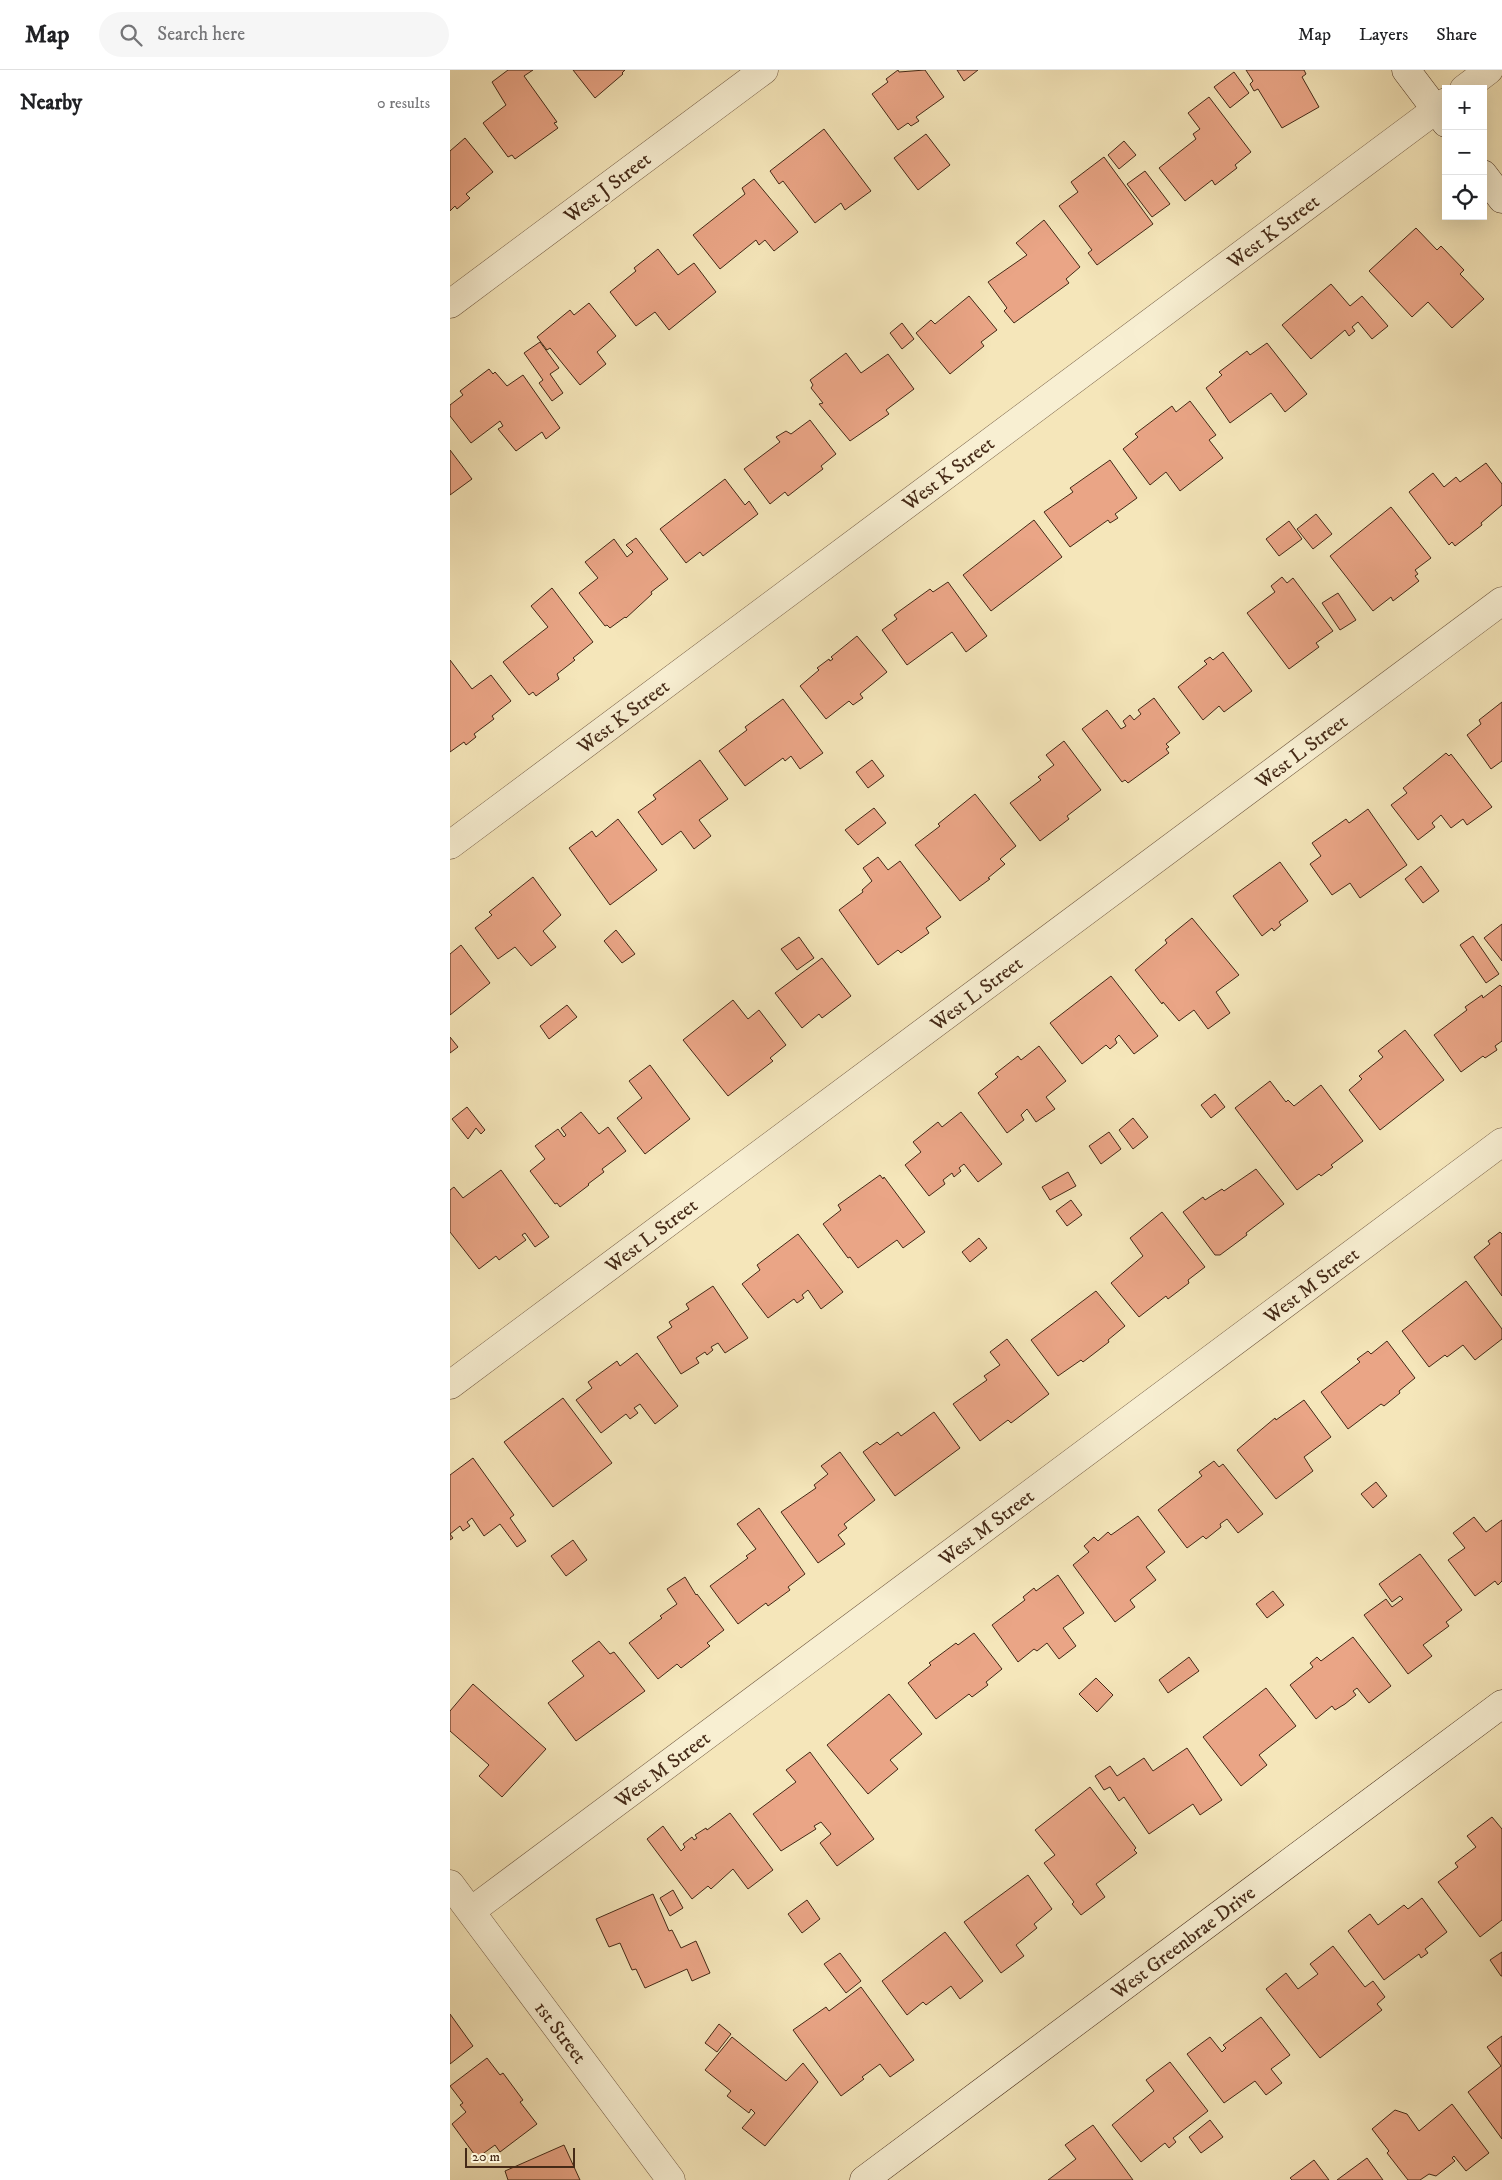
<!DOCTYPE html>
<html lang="en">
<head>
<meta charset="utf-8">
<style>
	body { margin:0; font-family:"IM FELL DW Pica",serif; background:#f6f6f6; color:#202124 }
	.controls { position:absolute; right:15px; top:15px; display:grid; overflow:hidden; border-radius:0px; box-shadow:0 5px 20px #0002 }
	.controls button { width:45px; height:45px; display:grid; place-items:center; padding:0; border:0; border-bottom:1px solid #e0e0e0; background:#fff; color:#202124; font:25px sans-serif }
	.scale { position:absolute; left:15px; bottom:12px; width:110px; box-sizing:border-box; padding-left:5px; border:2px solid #452a17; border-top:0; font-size:14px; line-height:18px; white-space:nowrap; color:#452a17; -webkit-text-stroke:4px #f8efd2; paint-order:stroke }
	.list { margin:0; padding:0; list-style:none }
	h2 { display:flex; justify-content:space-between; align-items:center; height:65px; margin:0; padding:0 20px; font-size:21px }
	h2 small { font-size:16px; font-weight:400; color:#757577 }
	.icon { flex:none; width:28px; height:28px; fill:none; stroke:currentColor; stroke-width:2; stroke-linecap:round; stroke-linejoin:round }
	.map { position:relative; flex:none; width:1052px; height:2110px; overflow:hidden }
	header { display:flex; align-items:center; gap:30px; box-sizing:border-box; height:70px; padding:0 25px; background:#fff; border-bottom:1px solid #e0e0e0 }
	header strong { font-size:24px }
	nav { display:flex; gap:28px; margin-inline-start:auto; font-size:18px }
	.search { width:350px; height:45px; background:#f6f6f6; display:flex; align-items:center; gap:12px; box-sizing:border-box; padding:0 18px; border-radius:28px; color:#757577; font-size:19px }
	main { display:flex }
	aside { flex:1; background:#fff }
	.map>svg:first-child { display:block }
	.building { fill:#eaa586; stroke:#452a17 }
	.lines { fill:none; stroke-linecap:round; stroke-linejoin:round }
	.street-casing { stroke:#715940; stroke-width:29 }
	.secondary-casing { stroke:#452a17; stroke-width:29 }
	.street { stroke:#f8efd2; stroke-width:28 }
	.secondary { stroke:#f8efd2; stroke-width:28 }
	.labels { text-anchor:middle; stroke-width:5; stroke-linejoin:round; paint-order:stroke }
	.street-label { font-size:20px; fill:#452a17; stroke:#f8efd2 }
</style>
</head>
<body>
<header>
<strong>Map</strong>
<div class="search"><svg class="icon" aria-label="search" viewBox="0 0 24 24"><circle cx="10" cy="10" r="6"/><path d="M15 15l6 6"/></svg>Search here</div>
<nav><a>Map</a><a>Layers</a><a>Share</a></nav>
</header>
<main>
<aside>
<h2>Nearby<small>0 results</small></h2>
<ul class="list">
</ul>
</aside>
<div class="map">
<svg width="1052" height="2110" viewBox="0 0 1052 2110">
	<rect width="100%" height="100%" fill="#f5e6ba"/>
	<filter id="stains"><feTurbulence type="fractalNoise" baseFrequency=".004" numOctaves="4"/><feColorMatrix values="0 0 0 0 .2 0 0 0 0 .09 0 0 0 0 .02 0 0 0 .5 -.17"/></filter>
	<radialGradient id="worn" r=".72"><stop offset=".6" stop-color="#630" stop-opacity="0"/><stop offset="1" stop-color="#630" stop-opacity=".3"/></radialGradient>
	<g class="building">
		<polygon points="58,0 83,0 74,6 107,52 104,53 108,58 65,89 62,85 58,87 33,53 56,35 42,12"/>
		<polygon points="123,0 175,0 172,3 173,4 145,28"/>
		<polygon points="448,0 449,2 475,0 494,27 466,47 469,51 461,56 458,53 448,60 422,24 438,12 436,9"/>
		<polygon points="507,0 528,0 514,11"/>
		<polygon points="796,0 854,0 856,4 852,7 869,37 832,58 808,19 804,21 800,14 803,11"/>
		<polygon points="784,2 799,23 780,38 764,17"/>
		<polygon points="759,27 801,82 785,95 787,98 765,115 762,110 735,131 709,98 746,69 743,64 750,59 738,43"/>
		<polygon points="374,59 421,121 395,140 391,133 365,153 333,111 329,114 320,101"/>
		<polygon points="476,64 500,95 468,120 444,88"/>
		<polygon points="15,68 43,102 16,124 20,128 7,139 5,136 0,141 0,81"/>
		<polygon points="674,71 686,85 669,99 658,85"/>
		<polygon points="654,87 703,154 647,195 638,183 642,180 609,136 628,122 621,112"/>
		<polygon points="695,101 720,134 702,147 677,114"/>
		<polygon points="304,109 348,162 324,181 315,170 309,175 306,170 270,199 243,165 295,124 292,118"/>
		<polygon points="594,150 630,197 616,209 619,213 564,253 554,241 557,238 538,212 577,185 566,173"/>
		<polygon points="966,158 987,180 991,176 1014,200 1010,204 1034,229 1002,258 978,232 962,247 919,201"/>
		<polygon points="208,179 228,205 244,193 266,222 219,260 205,242 186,256 160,222 186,201 184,198"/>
		<polygon points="881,214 900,236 912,226 938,256 922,269 908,252 902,257 905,261 899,266 895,260 861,289 832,255"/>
		<polygon points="519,226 547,260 531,272 534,276 500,304 466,263 481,250 485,254"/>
		<polygon points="139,233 166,266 147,282 156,294 130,315 100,278 97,280 87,267 120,240 124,245"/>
		<polygon points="452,253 464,269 452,279 440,263"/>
		<polygon points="90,272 109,298 100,304 113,323 102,331 89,313 93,310 74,283"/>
		<polygon points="817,273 857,324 835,342 821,323 780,353 756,318 772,305 769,302 797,281 800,285"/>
		<polygon points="396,283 411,303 438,284 464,319 436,340 439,344 400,371 369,334 373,333 361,318 363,315 360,310"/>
		<polygon points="39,299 43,304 45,302 57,316 73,305 110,358 96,369 92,362 66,381 48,359 53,356 50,351 21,373 0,346 0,335 13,325 10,321"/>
		<polygon points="740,331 766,365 759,370 773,388 730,421 716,402 700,415 673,379 688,367 685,364 722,336 726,342"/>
		<polygon points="360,350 386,384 371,396 373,399 369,402 338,426 335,422 320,434 294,399 330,372 326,367 336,361 341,364"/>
		<polygon points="0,380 22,409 0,425"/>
		<polygon points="660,390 687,428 665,444 668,448 660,453 658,450 620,477 594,442 623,422 620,418"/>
		<polygon points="1036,393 1052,414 1052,435 1031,453 1032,455 1005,476 1002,472 999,475 959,422 983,403 994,417 1006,407 1010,412"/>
		<polygon points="275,409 295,435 299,431 308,444 253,486 250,482 236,493 210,459"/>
		<polygon points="941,437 981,488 965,500 968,504 965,506 969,511 943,531 941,527 923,541 880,486"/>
		<polygon points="866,444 882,464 863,479 847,459"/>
		<polygon points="584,450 612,487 541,541 513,505"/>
		<polygon points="839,451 852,469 829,486 816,469"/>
		<polygon points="186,468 218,509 201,522 202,524 176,548 175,547 160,558 157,555 155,556 129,523 148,508 135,492 164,469 177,487 183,482 176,475"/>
		<polygon points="832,507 837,513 843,508 883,561 866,573 869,577 839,599 797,543 825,522 821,516"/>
		<polygon points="498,512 537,566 516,582 502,562 457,595 432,560 447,549 444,545 480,519 483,522"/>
		<polygon points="102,518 143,572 123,588 125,590 107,604 109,609 86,626 83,622 79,625 53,592 98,557 81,536"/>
		<polygon points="888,523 906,550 890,560 872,533"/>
		<polygon points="407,566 437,602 410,624 413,628 403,635 399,631 376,649 350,616 369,600 367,598 379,589 380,591 383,589 381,587"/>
		<polygon points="773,582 802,621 774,642 769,636 753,650 728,617 757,594 754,591 760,587 763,590"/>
		<polygon points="0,590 22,619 41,605 61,631 42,646 44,649 24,664 26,667 16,675 14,672 0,682"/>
		<polygon points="704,628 730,663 716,674 719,677 716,679 719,683 678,713 675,710 672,712 632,659 657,640 671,659 676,656 673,651 680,645 684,650 691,644 688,640"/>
		<polygon points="333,629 373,683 350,699 341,686 335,691 333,688 295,716 269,681 297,660 295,657"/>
		<polygon points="1052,632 1052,691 1041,699 1017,665 1031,654 1029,650"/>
		<polygon points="614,671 651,720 617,746 619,749 590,771 560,733 591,710 588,707 604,695 596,685"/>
		<polygon points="996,683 999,686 1001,684 1042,737 1017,755 1013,749 1001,758 991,745 982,753 985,757 968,770 941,735 957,723 953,718"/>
		<polygon points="250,690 278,729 249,750 261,766 244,779 231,761 212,775 188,742 206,729 203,725"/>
		<polygon points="422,690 434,706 418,718 406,702"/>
		<polygon points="525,724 566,776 550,789 555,794 538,808 540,809 510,831 465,775 490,756 488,754"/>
		<polygon points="424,738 436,753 408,775 395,760"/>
		<polygon points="918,739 957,795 910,828 900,813 882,825 860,794 871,786 862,773 896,749 899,753"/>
		<polygon points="168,749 207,800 160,835 119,778 142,761 146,767"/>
		<polygon points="428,787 438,800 450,791 491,847 476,858 479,863 451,883 448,880 428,895 389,840 413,822 412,820 422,811 413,798"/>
		<polygon points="830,792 858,831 829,852 831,855 824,861 822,858 812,866 783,826"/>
		<polygon points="971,796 989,821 973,833 955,809"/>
		<polygon points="83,807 111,845 93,861 106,877 81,896 65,877 48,889 25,858 42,845 39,842"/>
		<polygon points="742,848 789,905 766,922 780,943 758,959 744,940 729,951 713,932 712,934 685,900 717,873 715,870"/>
		<polygon points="1052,854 1052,891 1034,868"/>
		<polygon points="166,860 185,884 172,893 154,871"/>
		<polygon points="1023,866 1049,904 1036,913 1010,875"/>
		<polygon points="349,867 364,888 347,900 331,879"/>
		<polygon points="11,875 40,913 0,945 0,884"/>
		<polygon points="372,888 401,926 372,948 369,944 352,958 325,923"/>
		<polygon points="661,906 708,966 684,984 669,965 665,969 667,973 660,979 656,975 632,994 600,953"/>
		<polygon points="1050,915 1052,917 1052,971 1045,976 1047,980 1035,988 1033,986 1011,1002 984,965 1017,940 1015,937 1032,925 1033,928"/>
		<polygon points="283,930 298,949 309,940 336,975 320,988 323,991 278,1026 233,970"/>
		<polygon points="117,935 127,947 99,969 90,956"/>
		<polygon points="955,960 994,1010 930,1060 899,1020 912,1009 909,1006 933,987 928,981"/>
		<polygon points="0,967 8,977 0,983"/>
		<polygon points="589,976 616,1011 596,1027 605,1039 586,1052 577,1039 571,1045 574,1050 557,1063 528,1023 548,1007 545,1004 568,986 571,990"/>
		<polygon points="200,995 240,1049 195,1084 167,1048 192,1028 179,1011"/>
		<polygon points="820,1011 836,1032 838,1030 844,1036 871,1015 913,1071 881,1095 883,1097 871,1106 869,1104 847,1120 785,1038"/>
		<polygon points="765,1024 775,1037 761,1048 751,1035"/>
		<polygon points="17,1037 35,1060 31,1064 26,1058 18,1069 2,1049"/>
		<polygon points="131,1042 149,1064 158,1057 176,1081 152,1099 154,1102 138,1114 139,1115 110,1137 107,1133 105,1134 80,1101 95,1089 85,1076 108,1059 114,1067 116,1065 111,1058"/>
		<polygon points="511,1042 552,1094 528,1112 514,1094 509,1098 511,1101 504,1107 502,1103 493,1110 495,1114 479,1126 455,1095 471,1082 463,1072 488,1052 492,1057"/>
		<polygon points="683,1048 698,1067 683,1079 669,1060"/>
		<polygon points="659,1062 671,1079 651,1094 639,1076"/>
		<polygon points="806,1099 834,1134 796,1163 797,1165 770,1185 765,1185 733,1142 753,1127 755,1130 772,1119 774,1121"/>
		<polygon points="51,1100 99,1167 85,1177 75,1163 72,1165 76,1170 49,1190 46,1186 29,1199 0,1162 0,1120 4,1117 13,1128"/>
		<polygon points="618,1102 626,1116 600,1130 592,1117"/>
		<polygon points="430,1105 433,1109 434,1107 475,1162 453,1178 447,1170 408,1198 400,1187 398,1188 373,1154 391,1140 388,1135"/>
		<polygon points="621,1130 632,1145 617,1156 606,1141"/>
		<polygon points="712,1142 755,1197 738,1210 739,1213 718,1229 716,1226 689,1247 661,1213 693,1186 680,1168"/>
		<polygon points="1050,1162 1052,1164 1052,1226 1024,1187 1040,1174 1038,1171"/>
		<polygon points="348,1164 393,1222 371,1239 358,1220 352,1225 354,1228 347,1233 344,1229 318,1248 292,1214 310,1200 307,1195"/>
		<polygon points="529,1168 537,1178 520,1192 512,1182"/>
		<polygon points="1016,1211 1052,1259 1052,1269 1025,1290 1013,1275 997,1287 995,1285 979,1297 952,1261"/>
		<polygon points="263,1216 298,1268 275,1283 268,1273 261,1277 263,1280 257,1285 255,1282 246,1288 249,1293 231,1304 207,1267 222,1257 219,1252 239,1239 236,1234"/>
		<polygon points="646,1221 675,1256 658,1270 659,1272 633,1292 631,1290 608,1306 581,1270"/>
		<polygon points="557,1269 599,1324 561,1353 558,1350 530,1371 503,1334 537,1310 534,1306 550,1295 540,1282"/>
		<polygon points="937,1271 965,1308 949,1321 950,1323 934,1336 931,1334 898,1359 871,1322 910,1292 907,1289 918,1281 921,1284"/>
		<polygon points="187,1283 228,1336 205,1354 190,1334 184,1338 188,1343 180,1349 176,1344 151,1363 126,1330 142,1318 138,1312 167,1291 170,1296"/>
		<polygon points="113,1328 162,1393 103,1437 54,1372"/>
		<polygon points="854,1330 881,1367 854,1387 863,1401 826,1429 787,1380 825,1348 826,1350"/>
		<polygon points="484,1342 510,1378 445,1426 413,1382 427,1372 430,1375 448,1362 451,1366"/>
		<polygon points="390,1382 425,1430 394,1454 397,1458 388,1465 395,1474 368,1493 331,1442 366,1418 364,1415 378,1404 371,1396"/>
		<polygon points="23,1388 64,1445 60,1448 76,1471 67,1477 50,1454 34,1466 22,1448 17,1452 20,1456 13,1461 10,1456 0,1464 3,1468 0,1470 0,1405"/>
		<polygon points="764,1391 769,1397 773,1394 813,1444 788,1463 777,1449 770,1454 771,1457 756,1469 753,1466 737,1478 708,1440 752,1406 749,1402"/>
		<polygon points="926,1412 937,1426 923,1438 911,1424"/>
		<polygon points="309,1438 355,1504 338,1517 340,1520 318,1536 316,1533 288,1554 260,1516 298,1488 296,1486 306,1479 287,1454"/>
		<polygon points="688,1446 715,1482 696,1497 706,1510 680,1530 685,1537 665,1552 623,1495 639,1482 634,1476 644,1467 648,1471 658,1462 661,1465"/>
		<polygon points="1024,1447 1036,1462 1052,1450 1052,1511 1048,1515 1045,1511 1025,1526 998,1490 1015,1478 1003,1463"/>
		<polygon points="123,1470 137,1490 116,1506 101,1486"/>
		<polygon points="970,1484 1012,1540 996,1552 999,1556 973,1575 982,1586 958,1604 914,1545 936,1529 942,1537 953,1529 950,1526 942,1532 929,1514"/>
		<polygon points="608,1505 634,1543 613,1558 626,1576 609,1589 597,1573 587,1581 584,1579 568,1592 542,1555 575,1530 573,1527 584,1518 586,1521"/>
		<polygon points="235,1507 246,1525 247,1524 274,1560 257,1573 260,1576 231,1598 227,1594 208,1609 179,1573 212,1548 210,1546 227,1534 217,1519"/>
		<polygon points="823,1521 834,1535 817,1548 806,1534"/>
		<polygon points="524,1563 552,1599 536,1612 538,1615 522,1627 519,1624 486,1649 458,1613 481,1595 479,1593 506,1573 508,1575"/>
		<polygon points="903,1567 941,1616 919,1633 907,1618 903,1621 906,1625 895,1634 885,1640 882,1636 866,1649 840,1615 863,1597 860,1593 867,1587 871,1591"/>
		<polygon points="149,1571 160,1584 164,1582 195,1621 126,1671 98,1633 134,1606 122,1591"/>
		<polygon points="739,1587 749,1601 718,1623 709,1610"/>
		<polygon points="646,1608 663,1625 647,1642 629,1624"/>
		<polygon points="23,1614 96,1679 52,1727 29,1706 39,1695 0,1661 0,1641"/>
		<polygon points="816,1618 846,1656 809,1685 817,1695 791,1716 753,1667"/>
		<polygon points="439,1624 472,1664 440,1690 448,1699 418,1724 377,1675"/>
		<polygon points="737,1678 772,1730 750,1745 743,1734 699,1764 674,1727 669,1731 660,1717 654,1720 645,1706 660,1696 667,1706 694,1688 703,1701"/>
		<polygon points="360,1682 424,1769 387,1796 370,1773 381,1764 371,1752 364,1756 366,1759 331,1781 303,1744 346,1712 336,1700"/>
		<polygon points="640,1717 686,1778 684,1780 687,1783 646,1814 655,1827 631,1845 622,1834 624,1832 594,1793 605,1785 585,1760"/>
		<polygon points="280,1743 323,1800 298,1819 283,1799 261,1819 258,1816 242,1829 197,1769 213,1756 231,1781 235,1777 233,1774 242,1767 244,1770 247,1768 245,1765 256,1758 257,1760"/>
		<polygon points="1042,1747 1052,1759 1052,1850 1030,1867 988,1812 1008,1797 1005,1793 1026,1777 1017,1766"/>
		<polygon points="578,1805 602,1839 584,1854 587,1858 566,1875 574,1886 551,1903 514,1852"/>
		<polygon points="223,1820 233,1838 220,1846 210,1828"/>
		<polygon points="203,1824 219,1861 222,1860 231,1878 246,1871 260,1903 242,1911 237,1899 195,1918 186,1899 182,1900 170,1873 159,1877 146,1849"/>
		<polygon points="972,1828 997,1862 975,1879 978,1883 971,1888 969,1884 934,1910 898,1861 920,1844 928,1855 954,1835 958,1839"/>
		<polygon points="357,1830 370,1849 352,1863 338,1844"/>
		<polygon points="495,1862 533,1911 510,1929 501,1916 476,1935 473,1932 457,1945 432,1911"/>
		<polygon points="883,1876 915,1917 923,1911 935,1927 927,1934 932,1940 870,1988 816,1919 836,1903 848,1919 868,1904 860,1894"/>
		<polygon points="1052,1882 1052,1906 1051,1906 1040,1890"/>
		<polygon points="390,1883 411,1911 396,1923 374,1894"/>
		<polygon points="411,1917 464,1990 440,2007 430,1994 412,2007 414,2009 391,2026 343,1960 376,1937 379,1941"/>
		<polygon points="0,1944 23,1976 0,1994"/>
		<polygon points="811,1947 840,1985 821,1999 832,2013 816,2025 805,2011 774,2033 737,1984 760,1967 772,1982 776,1978 773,1975"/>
		<polygon points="269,1954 281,1964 267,1982 255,1973"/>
		<polygon points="1052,1966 1052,2069 1018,2022 1051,1996 1037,1977"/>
		<polygon points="282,1967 336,2011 353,1993 368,2012 315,2076 292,2058 305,2043 301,2039 299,2043 277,2026 281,2021 255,2000"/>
		<polygon points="37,1988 50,2005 53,2003 73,2030 70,2032 87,2054 50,2082 45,2075 27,2088 2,2054 16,2042 10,2035 13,2033 0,2016"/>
		<polygon points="720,1992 758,2041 723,2068 726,2072 719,2078 715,2073 691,2092 662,2055 704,2021 696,2010"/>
		<polygon points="1002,2034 1039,2083 1016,2101 1004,2086 1002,2088 1005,2091 986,2106 979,2104 970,2110 958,2110 937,2083 939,2081 922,2059 945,2040 957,2044 969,2061"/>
		<polygon points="760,2050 773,2067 751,2083 739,2067"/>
		<polygon points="643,2055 683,2110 598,2110 626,2089 615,2075"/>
		<polygon points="114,2075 130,2110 58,2110 55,2101"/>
		<polygon points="917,2088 933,2110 887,2110"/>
		<polygon points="864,2090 879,2110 842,2110 840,2108"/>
	</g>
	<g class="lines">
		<g class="street-casing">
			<g id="street">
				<polyline points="1014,19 1039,0"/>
				<polyline points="0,234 314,0"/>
				<polyline points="0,775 996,32"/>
				<polyline points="0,1315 1052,531"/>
				<polyline points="0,1814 221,2110"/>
				<polyline points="21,1841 1052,1072"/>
			</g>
		</g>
		<g class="secondary-casing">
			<g id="secondary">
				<polyline points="956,0 996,53"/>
				<polyline points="1033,104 1052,129"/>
				<polyline points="414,2110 1052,1634"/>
			</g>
		</g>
		<use href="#street" class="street"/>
		<use href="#secondary" class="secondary"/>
	</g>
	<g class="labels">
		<g class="street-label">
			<text transform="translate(157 117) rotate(-37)" y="7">West J Street</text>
			<text transform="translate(823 161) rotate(-37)" y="7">West K Street</text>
			<text transform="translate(498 403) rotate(-37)" y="7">West K Street</text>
			<text transform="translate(173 646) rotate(-37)" y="7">West K Street</text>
			<text transform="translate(851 681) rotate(-37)" y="7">West L Street</text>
			<text transform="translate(526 923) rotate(-37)" y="7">West L Street</text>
			<text transform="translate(201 1165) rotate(-37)" y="7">West L Street</text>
			<text transform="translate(861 1215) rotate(-37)" y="7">West M Street</text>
			<text transform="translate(536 1457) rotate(-37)" y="7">West M Street</text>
			<text transform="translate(212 1699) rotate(-37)" y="7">West M Street</text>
			<text transform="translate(733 1872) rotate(-37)" y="7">West Greenbrae Drive</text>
			<text transform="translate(111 1962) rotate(53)" y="7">1st Street</text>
		</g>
	</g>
	<rect width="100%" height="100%" filter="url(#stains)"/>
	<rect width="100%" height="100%" fill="url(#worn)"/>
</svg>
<div class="controls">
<button>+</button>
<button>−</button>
<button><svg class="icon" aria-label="locate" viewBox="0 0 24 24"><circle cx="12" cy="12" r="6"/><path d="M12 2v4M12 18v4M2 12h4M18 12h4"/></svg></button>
</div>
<div class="scale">20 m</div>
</div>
</main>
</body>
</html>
